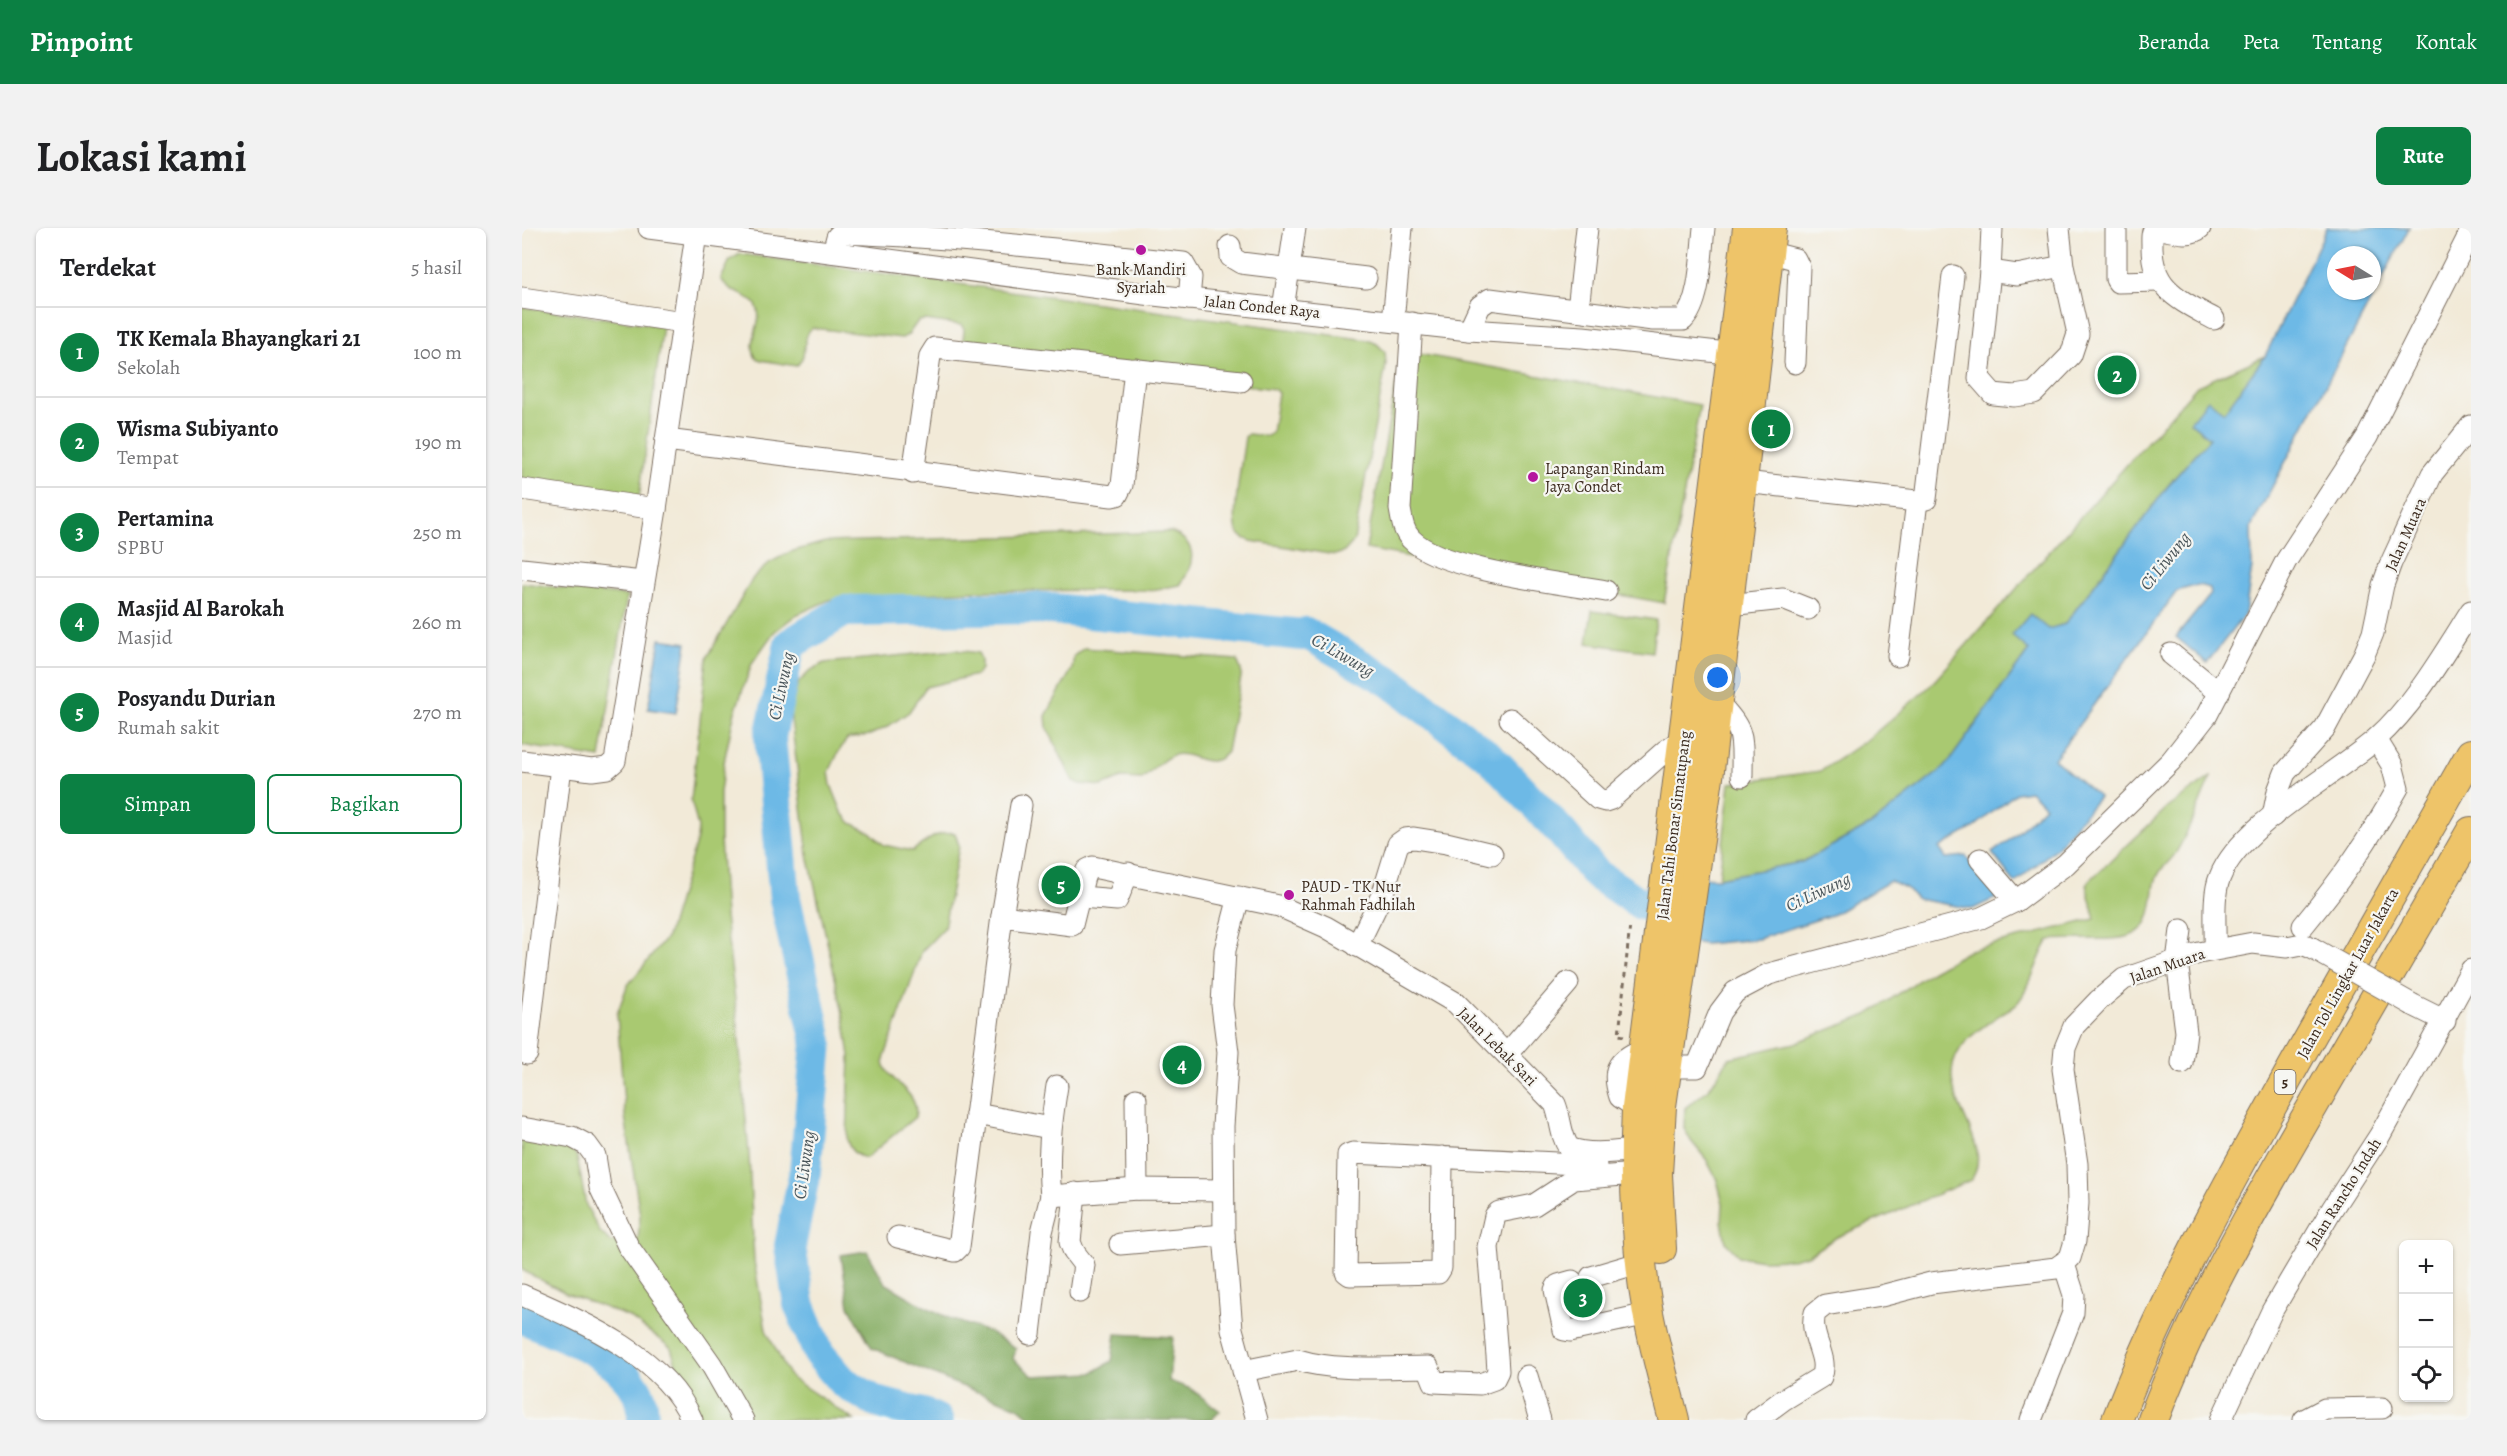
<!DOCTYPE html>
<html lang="id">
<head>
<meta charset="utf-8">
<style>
	body { margin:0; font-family:Alegreya,serif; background:#f2f2f2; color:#202124 }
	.controls { position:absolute; right:18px; bottom:18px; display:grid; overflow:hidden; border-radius:9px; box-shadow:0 2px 4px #0004 }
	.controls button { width:54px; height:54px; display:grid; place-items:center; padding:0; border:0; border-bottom:2px solid #e0e0e0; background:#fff; color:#202124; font:30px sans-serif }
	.compass { position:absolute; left:1805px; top:18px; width:54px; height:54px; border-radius:50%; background:#fff; box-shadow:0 2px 4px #0004; rotate:280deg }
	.you { position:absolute; left:1196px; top:450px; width:21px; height:21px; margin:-15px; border:4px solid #fff; border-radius:50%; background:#1a73e8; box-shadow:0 0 0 9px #1a73e833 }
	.badge { display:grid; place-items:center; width:39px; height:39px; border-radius:50%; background:#0b8043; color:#fff; font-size:20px; font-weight:700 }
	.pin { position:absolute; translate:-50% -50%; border:3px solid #fff; box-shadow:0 2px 6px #0006 }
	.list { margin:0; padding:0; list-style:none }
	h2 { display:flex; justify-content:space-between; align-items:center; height:78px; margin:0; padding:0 24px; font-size:26px }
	h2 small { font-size:20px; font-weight:400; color:#757577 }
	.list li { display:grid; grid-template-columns:39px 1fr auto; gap:18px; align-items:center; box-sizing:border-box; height:90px; padding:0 24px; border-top:2px solid #e0e0e0 }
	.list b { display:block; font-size:22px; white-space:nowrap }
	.list p { margin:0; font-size:20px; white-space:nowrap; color:#757577 }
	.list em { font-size:20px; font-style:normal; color:#757577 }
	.actions { display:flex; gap:12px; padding:18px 24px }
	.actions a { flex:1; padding:14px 0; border:2px solid #0b8043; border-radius:9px; text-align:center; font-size:21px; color:#0b8043 }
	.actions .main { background:#0b8043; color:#fff }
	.icon { flex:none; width:33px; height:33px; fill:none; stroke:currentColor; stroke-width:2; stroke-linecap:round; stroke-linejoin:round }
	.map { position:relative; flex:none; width:1949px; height:1192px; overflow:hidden; border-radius:9px }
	header { display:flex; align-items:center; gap:36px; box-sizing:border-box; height:84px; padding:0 30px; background:#0b8043; color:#fff }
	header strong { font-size:28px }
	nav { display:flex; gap:33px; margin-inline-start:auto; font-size:21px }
	.intro { display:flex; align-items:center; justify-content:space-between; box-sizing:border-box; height:144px; padding:0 36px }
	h1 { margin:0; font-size:42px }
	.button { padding:15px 27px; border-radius:9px; background:#0b8043; color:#fff; font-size:21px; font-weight:700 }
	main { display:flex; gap:36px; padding:0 36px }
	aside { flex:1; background:#fff; border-radius:9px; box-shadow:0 2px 4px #0004 }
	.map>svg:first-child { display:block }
	.green { fill:#a9c971; stroke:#727a48; stroke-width:1.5 }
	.forest { fill:#86ad63; stroke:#606c40; stroke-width:1.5 }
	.water { fill:#6db9e6; stroke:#547282; stroke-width:1.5; fill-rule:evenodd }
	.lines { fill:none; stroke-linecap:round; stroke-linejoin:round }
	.river { stroke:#6db9e6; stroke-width:32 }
	.minor-casing { stroke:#7b6d5f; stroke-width:23 }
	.highway-casing { stroke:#7b6d5f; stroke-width:32 }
	.path { stroke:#7b6d5f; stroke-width:3; stroke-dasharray:4.5 4.5; stroke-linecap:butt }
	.minor { stroke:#fff; stroke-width:21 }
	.highway { stroke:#eec469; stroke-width:30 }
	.minor-bridge-casing { stroke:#7b6d5f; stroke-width:23; stroke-linecap:butt }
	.minor-bridge { stroke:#fff; stroke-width:21 }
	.poi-dot { fill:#b5179e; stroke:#f6f6f2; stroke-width:2 }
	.labels { text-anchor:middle; stroke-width:4.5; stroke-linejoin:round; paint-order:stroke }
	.shield { fill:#f6f6f2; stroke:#73675e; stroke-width:1.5 }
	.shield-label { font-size:15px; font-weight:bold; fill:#3b2a1e }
	.poi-label { font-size:16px; fill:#3b2a1e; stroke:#f6f6f2; text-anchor:start }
	.street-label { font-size:16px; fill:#3b2a1e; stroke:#f6f6f2 }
	.water-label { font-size:18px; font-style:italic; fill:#4a555a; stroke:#f6f6f2 }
</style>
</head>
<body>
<header>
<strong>Pinpoint</strong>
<nav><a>Beranda</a><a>Peta</a><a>Tentang</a><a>Kontak</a></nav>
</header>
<div class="intro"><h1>Lokasi kami</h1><a class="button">Rute</a></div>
<main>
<aside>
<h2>Terdekat<small>5 hasil</small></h2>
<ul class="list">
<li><span class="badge">1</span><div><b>TK Kemala Bhayangkari 21</b><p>Sekolah</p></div><em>100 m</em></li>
<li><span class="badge">2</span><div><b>Wisma Subiyanto</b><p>Tempat</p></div><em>190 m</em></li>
<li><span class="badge">3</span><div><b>Pertamina</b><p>SPBU</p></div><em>250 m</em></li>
<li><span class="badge">4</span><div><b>Masjid Al Barokah</b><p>Masjid</p></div><em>260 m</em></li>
<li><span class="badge">5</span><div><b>Posyandu Durian</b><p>Rumah sakit</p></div><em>270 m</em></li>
</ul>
<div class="actions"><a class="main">Simpan</a><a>Bagikan</a></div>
</aside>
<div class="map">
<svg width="1949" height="1192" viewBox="0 0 1949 1192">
	<rect width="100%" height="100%" fill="#f6f6f2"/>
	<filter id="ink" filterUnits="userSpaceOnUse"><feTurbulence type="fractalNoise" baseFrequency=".0167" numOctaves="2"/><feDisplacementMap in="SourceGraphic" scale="12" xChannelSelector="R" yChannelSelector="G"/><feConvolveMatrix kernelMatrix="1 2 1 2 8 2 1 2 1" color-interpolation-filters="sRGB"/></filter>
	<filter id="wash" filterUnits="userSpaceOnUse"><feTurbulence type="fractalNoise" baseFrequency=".008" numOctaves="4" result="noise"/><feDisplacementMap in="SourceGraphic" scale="24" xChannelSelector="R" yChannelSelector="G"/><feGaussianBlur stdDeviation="1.35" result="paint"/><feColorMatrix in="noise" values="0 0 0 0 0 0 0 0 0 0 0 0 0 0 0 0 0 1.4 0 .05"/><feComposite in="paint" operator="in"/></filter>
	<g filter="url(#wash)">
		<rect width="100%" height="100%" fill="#f2ead8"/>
		<g class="green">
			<path d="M218,26L846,112L855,116L863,124L864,137L832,313L822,324L813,327L729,313C724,311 717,309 715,302C709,288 721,227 723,209L726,206L745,208L750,205L756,165L752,161L446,119L441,114L442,101L439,97L403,92L396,93L386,107L380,110L290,100C278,109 287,129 274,138L239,132L234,130C224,114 242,95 235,79C230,66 208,67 199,51L208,32Z"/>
			<polygon points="0,79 141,98 117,270 0,253"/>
			<polygon points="880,123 1178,177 1142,375 844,321"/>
			<polygon points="1743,128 1702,185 1669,195 1688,210 1649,254 1543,396 1526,402 1490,406 1507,422 1423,539 1350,596 1280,634 1197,650 1208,555 1299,543 1346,511 1407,459 1675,158"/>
			<path d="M649,304C677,315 673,336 658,357L629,362L449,363L307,372L274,387L252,404L230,435L212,487L203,529L198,564V611L203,688L215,789L227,927L232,1033L244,1102L268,1149L332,1192H168L165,1171L149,1120L107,1089L44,1065L0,1042V899L46,915L55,929L64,977L78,1004L89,1014L116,1011L118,988L103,888L95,786L105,758L145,709L175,611L176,599L169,572L185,430L231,350L247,335L268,324L303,314Z"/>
			<polygon points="0,355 105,368 78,530 0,517"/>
			<polygon points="1070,383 1134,392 1130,424 1065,415"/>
			<path d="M562,420L715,432L719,442V449L705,524C687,545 671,522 651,527C639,531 630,544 620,551L599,550L580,558L559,556L551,553L525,499L524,488L550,441L552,428Z"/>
			<path d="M434,422L456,425L459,431V441L454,447L404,459L387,484L365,499L348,507L325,511L317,523L307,544L309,557L320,584L329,595L348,604L362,617L390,623C404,614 416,602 433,605L437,618L422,700L400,723L362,831C360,852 400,863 393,889L344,930C334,928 327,921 325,911L328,828L323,795L286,627L268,483L276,455L289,442L302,435Z"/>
			<path d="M1689,549C1678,573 1669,599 1656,621C1650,634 1636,640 1633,655C1630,673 1631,699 1610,707C1590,715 1551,709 1527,712C1514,731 1511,755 1497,773C1493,778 1487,781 1482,784C1461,799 1432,814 1430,844C1427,879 1472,919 1449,952L1315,1009L1286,1027L1270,1031L1240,1032L1217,1028L1204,1015L1200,994L1201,975L1195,952L1184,931L1169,913L1162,900L1163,880L1187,861L1207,830L1273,815L1345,787L1409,744L1448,722L1573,691L1564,656L1646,579Z"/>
		</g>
		<polygon class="forest" points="345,1023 363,1055 400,1077 429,1091 467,1104 494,1120 491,1131 511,1148 570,1145 590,1133 594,1106 651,1109 647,1153 669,1161 698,1183 689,1192 512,1192 496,1179 429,1154 350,1120 327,1078 319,1027"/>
		<g class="water">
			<path d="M1805,0H1887L1729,299L1730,339L1723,386L1685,435L1654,409L1689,366L1688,360L1676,357L1655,363L1532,531L1577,569L1534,620L1493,655L1470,625L1490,610L1523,578L1508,563L1494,565L1451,600L1417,620L1424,630L1444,628L1476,669L1451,681L1395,671L1384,660L1368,653L1312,686L1236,711L1182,716L1121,706L1125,647L1197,650L1280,634L1350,596L1423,539L1507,422L1490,407L1508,386L1526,401L1543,396L1649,254L1688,210L1668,194L1686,172L1702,184L1743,128ZM1814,27H1850V63H1814Z"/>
			<polygon points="138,411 165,415 154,485 126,481"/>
		</g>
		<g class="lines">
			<g class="river">
				<path d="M0,1089C41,1109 97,1124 118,1169C121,1175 121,1185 121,1192"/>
				<polyline points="415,1192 405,1187 354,1174 321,1154 297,1126 277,1076 268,1018 283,943 295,814 263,671 248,509 268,416 322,383 520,380 781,407 784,405 868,454 969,530 1039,604 1074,646 1119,676 1164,685"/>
			</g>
		</g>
	</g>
	<g filter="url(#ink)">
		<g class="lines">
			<g class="minor-casing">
				<g id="minor">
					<polyline points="127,0 623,66 947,102 1061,109 1223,127"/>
					<polyline points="1470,0 1468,43 1457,150 1471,166 1492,168 1512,165 1549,127 1556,106 1541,38 1537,0"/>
					<polyline points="1594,0 1594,51 1596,54 1637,53"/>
					<path d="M1633,0C1629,5 1630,11 1630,17C1629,61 1658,72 1692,91"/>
					<path d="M1634,0C1647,2 1667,10 1678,0"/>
					<polyline points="708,18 709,29 719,35 844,50"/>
					<path d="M311,24L315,9L319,5C433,9 547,22 661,35L669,49L667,71"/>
					<polyline points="1246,24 1273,31 1277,39 1273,135"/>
					<polyline points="1468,43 1495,47 1541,38"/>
					<polyline points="0,70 161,94"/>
					<polyline points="761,81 773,0"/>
					<polyline points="1056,82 1065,0"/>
					<polyline points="871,93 880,0"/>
					<path d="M890,95L878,281C880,292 881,303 889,311C918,342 1039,355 1084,363"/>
					<path d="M947,102L958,78L968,71L1131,92H1161C1179,74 1179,26 1182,0"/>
					<polyline points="144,212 590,268 595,267 600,257 613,141"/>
					<polyline points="391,245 408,128 413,120 719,153"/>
					<polyline points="1231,255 1395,273 1404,271 1431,48"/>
					<polyline points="0,261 134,281"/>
					<polyline points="0,341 121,354"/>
					<polyline points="1207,377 1261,371 1286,381"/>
					<polyline points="1649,426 1697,465"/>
					<polyline points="1376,428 1395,273"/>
					<path d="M1195,474C1224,503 1220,509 1220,548"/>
					<polyline points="988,491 1076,571 1083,573 1089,571 1143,523 1162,510"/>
					<polyline points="0,533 70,542 85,540 93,533 134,281 174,6"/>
					<polyline points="1751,588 1756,563 1763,545 1803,500 1842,427 1851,405 1861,357 1869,335 1910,246 1949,198"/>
					<polyline points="1458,631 1494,673"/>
					<polyline points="559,669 595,672 606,645"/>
					<polyline points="717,669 703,722 700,777 706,824 701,898 702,1007 710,1101 735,1192"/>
					<polyline points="480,688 499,577"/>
					<path d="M1781,698C1819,652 1847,612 1876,560L1870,537L1854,511"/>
					<polyline points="1659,702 1655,733 1664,804 1660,835"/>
					<polyline points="835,718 861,665 876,616 883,611 892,610 924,615 970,626"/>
					<path d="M1693,721C1694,701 1690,667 1698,649C1718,597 1812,548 1854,511C1893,476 1921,427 1949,383"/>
					<polyline points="1891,777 1923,793"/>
					<polyline points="5,826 39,538"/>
					<polyline points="985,826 1046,755"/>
					<polyline points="1145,839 1175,839 1198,784 1213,764 1247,746 1459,690 1494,673 1544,636 1649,533 1685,487 1764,333 1845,209 1949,3"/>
					<path d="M535,858C529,895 525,930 529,968L615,961L701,962"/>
					<polyline points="614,871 615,961"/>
					<path d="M1115,880L1098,869C1088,839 1097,832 1123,820"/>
					<polyline points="454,886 528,900"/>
					<polyline points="0,900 50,909 65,917 73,928 78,959 106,1018 189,1136 221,1192"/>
					<polyline points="920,929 919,1040 916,1045 828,1047 824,1044 826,927 831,925 1074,937"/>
					<polyline points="553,965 548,1014 552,1024 562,1037 558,1064"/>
					<path d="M376,1009L433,1023L437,1019L480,688L550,697L562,649L565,642L571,639L757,678L804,699L934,775L1033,876C1039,890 1038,907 1047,920C1067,928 1092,924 1113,922"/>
					<polyline points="598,1016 702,1007"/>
					<polyline points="1069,1049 1120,1034"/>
					<polyline points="1050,1053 1036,1057 1033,1062 1042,1102 1048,1103 1126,1086"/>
					<path d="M0,1067C59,1093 143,1128 170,1192"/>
					<polyline points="508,1106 520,1004 529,968"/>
					<path d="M721,1143L776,1132C815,1144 864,1139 906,1139L912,1154L958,1156L972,1151L976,1143L975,1128L966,1019L973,988L977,984L1012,977L1052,951L1113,946"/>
					<polyline points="1005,1148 1018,1192"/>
					<path d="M1234,1192L1261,1172L1299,1149C1308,1129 1286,1109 1293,1085L1303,1077L1359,1068L1409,1055L1534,1040L1548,1030L1553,1013L1556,975L1555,936L1541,841L1543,820L1552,798L1577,772L1602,751L1677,725L1731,715L1765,719L1780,716L1790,720"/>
					<polyline points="1509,1192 1551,1085 1552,1067 1542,1036"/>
					<polyline points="1699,1192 1750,1083 1810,981 1858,907 1949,742"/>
					<polyline points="1782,1192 1803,1181 1860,1180"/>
				</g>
			</g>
			<g class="highway-casing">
				<g id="highway">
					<polyline points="1139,1021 1135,946 1139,878 1187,542 1249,0"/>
					<path d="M1152,1192C1143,1157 1133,1121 1126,1085C1114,1018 1112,948 1115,880L1226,0"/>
					<path d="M1595,1192C1643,1067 1709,951 1774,834C1833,732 1891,629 1949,526"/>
					<path d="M1631,1192C1673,1081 1732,979 1792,876C1844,786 1897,695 1949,604"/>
				</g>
			</g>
			<polyline class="path" points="1102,808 1097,807 1108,696"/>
			<use href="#minor" class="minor"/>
			<use href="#highway" class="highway"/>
			<g class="minor-bridge-casing">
				<polyline id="minor-bridge" points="1790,720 1891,777"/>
			</g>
			<use href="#minor-bridge" class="minor-bridge"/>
		</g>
	</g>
	<g class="poi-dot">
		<circle cx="619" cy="22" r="6"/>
		<circle cx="1011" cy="249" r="6"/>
		<circle cx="767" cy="667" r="6"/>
	</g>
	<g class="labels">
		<rect class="shield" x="1752.5" y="842" width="21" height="24" rx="4.5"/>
		<g class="shield-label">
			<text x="1763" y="859">5</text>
		</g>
		<g class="poi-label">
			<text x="619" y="47" text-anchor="middle">Bank Mandiri<tspan x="619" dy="18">Syariah</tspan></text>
			<text x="1023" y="246">Lapangan Rindam<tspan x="1023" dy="18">Jaya Condet</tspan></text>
			<text x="779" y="664">PAUD - TK Nur<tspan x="779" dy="18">Rahmah Fadhilah</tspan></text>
		</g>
		<g class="street-label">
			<text transform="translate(740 78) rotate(6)" y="6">Jalan Condet Raya</text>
			<text transform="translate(1883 306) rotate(-66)" y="6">Jalan Muara</text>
			<text transform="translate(1151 597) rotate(-83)" y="6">Jalan Tahi Bonar Simatupang</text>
			<text transform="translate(1645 737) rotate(-19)" y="6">Jalan Muara</text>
			<text transform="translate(1825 745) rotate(-61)" y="6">Jalan Tol Lingkar Luar Jakarta</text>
			<text transform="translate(976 818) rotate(45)" y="6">Jalan Lebak Sari</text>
			<text transform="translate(1821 965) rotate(-58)" y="6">Jalan Rancho Indah</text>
		</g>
		<g class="water-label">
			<text transform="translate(1643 333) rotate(-51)" y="6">Ci Liwung</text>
			<text transform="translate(821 427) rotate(30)" y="6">Ci Liwung</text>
			<text transform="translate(259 458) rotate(-78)" y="6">Ci Liwung</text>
			<text transform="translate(1296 664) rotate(-25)" y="6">Ci Liwung</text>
			<text transform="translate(282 937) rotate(-82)" y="6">Ci Liwung</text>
		</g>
	</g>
</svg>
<div class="controls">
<button>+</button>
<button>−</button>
<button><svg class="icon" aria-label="locate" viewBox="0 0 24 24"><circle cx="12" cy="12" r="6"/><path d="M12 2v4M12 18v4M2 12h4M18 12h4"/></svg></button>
</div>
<svg class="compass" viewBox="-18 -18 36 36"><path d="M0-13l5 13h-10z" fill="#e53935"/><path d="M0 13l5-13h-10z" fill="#757577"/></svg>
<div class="you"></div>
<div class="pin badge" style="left:1249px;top:201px">1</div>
<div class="pin badge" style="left:1595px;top:147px">2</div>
<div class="pin badge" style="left:1061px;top:1070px">3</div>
<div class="pin badge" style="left:660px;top:837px">4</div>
<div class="pin badge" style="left:539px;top:657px">5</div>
</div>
</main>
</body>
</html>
